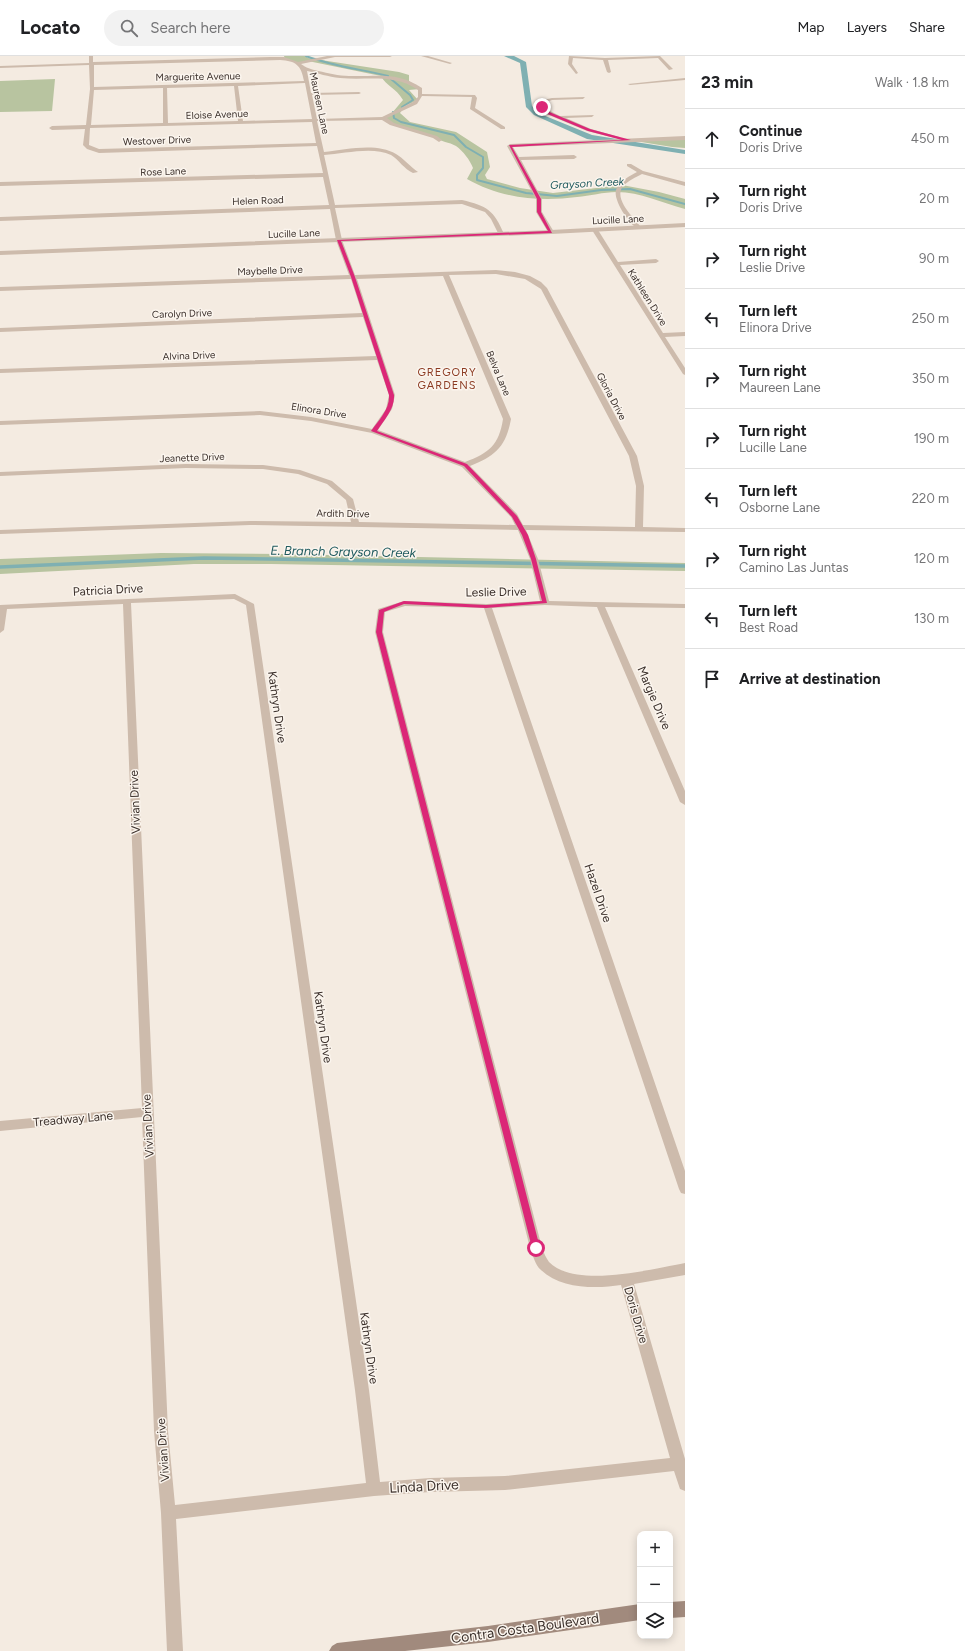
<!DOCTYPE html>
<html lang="en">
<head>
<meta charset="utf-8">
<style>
	body { margin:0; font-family:Figtree,sans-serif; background:#f2f2f2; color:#202124 }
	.controls { position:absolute; right:12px; bottom:12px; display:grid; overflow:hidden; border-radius:8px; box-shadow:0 2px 10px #0003 }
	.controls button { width:36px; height:36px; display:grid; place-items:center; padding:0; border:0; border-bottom:1px solid #e0e0e0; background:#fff; color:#202124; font:20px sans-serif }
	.stop { position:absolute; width:12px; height:12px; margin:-9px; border:3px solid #db2777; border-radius:50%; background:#fff }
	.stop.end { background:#db2777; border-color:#fff; box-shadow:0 1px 4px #0008 }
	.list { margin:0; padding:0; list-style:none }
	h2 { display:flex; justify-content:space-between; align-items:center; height:52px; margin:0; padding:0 16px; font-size:17px }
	h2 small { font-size:13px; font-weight:400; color:#757577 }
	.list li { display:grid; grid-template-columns:26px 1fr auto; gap:12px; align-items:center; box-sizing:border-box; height:60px; padding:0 16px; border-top:1px solid #e0e0e0 }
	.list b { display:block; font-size:15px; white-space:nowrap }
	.list p { margin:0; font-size:13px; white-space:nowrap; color:#757577 }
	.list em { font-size:13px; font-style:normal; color:#757577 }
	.icon { flex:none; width:22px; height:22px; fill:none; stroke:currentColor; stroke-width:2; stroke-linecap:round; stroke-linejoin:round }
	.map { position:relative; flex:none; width:685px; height:1595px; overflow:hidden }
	header { display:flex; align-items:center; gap:24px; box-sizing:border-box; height:56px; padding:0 20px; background:#fff; border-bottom:1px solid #e0e0e0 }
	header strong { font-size:19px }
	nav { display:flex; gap:22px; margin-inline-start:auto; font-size:14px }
	.search { width:280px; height:36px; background:#f2f2f2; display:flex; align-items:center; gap:10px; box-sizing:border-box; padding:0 14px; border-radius:22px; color:#757577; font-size:15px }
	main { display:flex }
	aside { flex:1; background:#fff }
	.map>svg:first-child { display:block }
	.green { fill:#b8c4a0 }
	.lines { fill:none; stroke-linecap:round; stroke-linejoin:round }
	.stream-far1 { stroke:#7fb0b2; stroke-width:2 }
	.stream { stroke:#7fb0b2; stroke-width:3.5 }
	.canal { fill:#7fb0b2; fill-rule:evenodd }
	.minor { fill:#cdbbac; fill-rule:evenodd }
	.tertiary { fill:#cdbbac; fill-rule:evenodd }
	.secondary { fill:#a18a7d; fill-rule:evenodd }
	.route { fill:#db2777 }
	.labels { text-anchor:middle; stroke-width:3; stroke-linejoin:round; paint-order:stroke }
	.far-street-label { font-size:10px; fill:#3b302b; stroke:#fbf5ee }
	.far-water-label { font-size:11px; font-style:italic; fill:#1f5a5e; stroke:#fbf5ee }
	.far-neighbourhood-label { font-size:11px; letter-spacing:1px; fill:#8c3b22; stroke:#fbf5ee }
	.street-label { font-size:12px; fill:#3b302b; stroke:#fbf5ee }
	.water-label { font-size:13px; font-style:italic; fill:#1f5a5e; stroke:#fbf5ee }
	.near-street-label { font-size:14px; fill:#3b302b; stroke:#fbf5ee }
</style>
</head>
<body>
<header>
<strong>Locato</strong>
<div class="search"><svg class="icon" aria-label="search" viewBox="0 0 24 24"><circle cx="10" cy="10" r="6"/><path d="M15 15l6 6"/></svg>Search here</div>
<nav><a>Map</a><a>Layers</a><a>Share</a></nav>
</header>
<main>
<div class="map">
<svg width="685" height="1595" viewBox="0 0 685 1595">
	<rect width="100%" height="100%" fill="#f4ebe1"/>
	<g class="green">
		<path d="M284,0H306L308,2L399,16L409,19V25L420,33L409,34L418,44L405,50L400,57L410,66L456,76L487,96L490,111L485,119L487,123L520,132L553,137L622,129L659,136L685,143V153C662,147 640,136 617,136C603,136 590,140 577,141C539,146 500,142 467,123L473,112C470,104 463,95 456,90C449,86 441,86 435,81L392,68L383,62L392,57L403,44C396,32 386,30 381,20L308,5L298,7L285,3Z"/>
		<polygon points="55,23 52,55 0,56 0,25"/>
		<polygon points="685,82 685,92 672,91 629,84"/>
		<polygon points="161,497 282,498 685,507 685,515 271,508 194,508 0,518 0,503"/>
	</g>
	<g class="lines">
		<g class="stream-far1">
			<path d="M306,0C332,10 360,13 388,20"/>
			<polyline points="391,23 410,39 413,44 402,51"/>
			<polyline points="393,56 394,62 401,66 454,79 466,91 483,101 483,112 477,119 477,124 526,137 557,140 601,134 630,133 685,148"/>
		</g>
		<polyline class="stream" points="0,511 204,502 685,510"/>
		<polygon class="canal" points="504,0 514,0 526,6 532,50 538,57 592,79 685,94 685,98 587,83 534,59 526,51 520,7"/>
		<g class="minor">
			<path d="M89,0H93V6L270,1H284L298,6L327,0H392L390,1H335L301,8C306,12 311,13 318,15C329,17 338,20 349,20C377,21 397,15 422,32V38L475,39L477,42L475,52L505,71V73H501L470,53L472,41L422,40L417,48L387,62L394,67L437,80L442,84L439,86L433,82L390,69L382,64L317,65L324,96C345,94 376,86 396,98C403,102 411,111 418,116L413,117C404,113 399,104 391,99C372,90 344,98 324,99L335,149L462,144C487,150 494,154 504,178L499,179L491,163L485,156L462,148L335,152L342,184L355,219L496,214L515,216L530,220L541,226L547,232L637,400L644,430L643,471L685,472V476L526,474L538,503L549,545L685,548V552L605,551L685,735V749L680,746L597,551L545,549L492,552L685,1115V1138L681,1137L679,1133L484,552L405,550L385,556L383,576L542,1192C544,1197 546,1202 549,1206C576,1233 651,1213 685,1207V1219L634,1228L685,1403V1435L680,1433L674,1415L505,1434L430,1436L374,1440L176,1463L183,1595H167L161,1457L154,1375L142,1061L0,1075V1065L142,1052L123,548L7,553L4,574L0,577V549L235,538L254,548L369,1334L380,1426L430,1422L505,1420L670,1402L621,1229C596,1233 561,1233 541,1214C535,1209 533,1199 530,1192L375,576L378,553L404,545L487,548L540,545L530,503L518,474L250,469L0,478V474L250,465L351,466L346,444L327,428L298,418L263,413L186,412L0,420V416L186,408L263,409L300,414L332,425L353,443L359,466L515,469L511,461L462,411L372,377L311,365L260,359L0,369V365L260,355L311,361L372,373L386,353L389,339L377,304L0,317V313L376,300L363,261L0,276V272L362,257L351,223L0,235V231L349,219L336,184L330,153L0,165V161L329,149L323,121L0,130V126L323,117L317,90L99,97L87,93L83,89L85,73L52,74L49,72L52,70L86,69L90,33L89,9L0,12V10L89,7ZM280,4C296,5 301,9 304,25L94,31V9ZM307,15C318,17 328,21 340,22C367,25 393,17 418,34V41L413,46L382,61L317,63L312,39L359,38L361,37L359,36L311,37ZM305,27L312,63L243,65L238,30ZM234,30L238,65L168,67L167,32ZM163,32V67L91,69L94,34ZM312,66L316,87L99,93L89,89L90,72ZM496,218L525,223L541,233L629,400L636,430L635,471L523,469L517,458L470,410C495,400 506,391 511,363L449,219ZM443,220L503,363C499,389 489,397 465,406L378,374L392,353L395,339L357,223ZM234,543L246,549L355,1334L366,1427L175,1449L168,1375L131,547Z"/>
			<polygon points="421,0 428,0 452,7 450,8"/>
			<polygon points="569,0 605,2 660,0 673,13 669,14 658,2 608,4 611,16 609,17 607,16 603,4 573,2 572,8 578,17 576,18 568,8"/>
			<polygon points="685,22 685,24 630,29 628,28"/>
			<polygon points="585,41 583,43 552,44 544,47 544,52 560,60 594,59 592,61 566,62 591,73 619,81 619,83 587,75 544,57 540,53 539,45 552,42"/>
			<polygon points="685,80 685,84 513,91 519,101 574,99 577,101 574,103 521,104 542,143 542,156 554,176 551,178 548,176 536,156 536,143 507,90 510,88"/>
			<path d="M627,108H631L643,115L685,126V130L642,118C636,121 628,125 623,130C613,143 634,162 641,171L638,173C629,168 613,144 616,134C619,125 630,120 637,116L627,110Z"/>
			<polygon points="595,172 598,174 618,206 656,203 659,205 656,207 620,209 663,277 685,276 685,280 665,281 685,312 685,319 683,318 592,174"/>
		</g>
		<polygon class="tertiary" points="685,167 685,171 551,178 0,199 0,195 551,174"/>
		<g class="secondary">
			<polygon points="685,1545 685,1561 670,1562 670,1546"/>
			<polygon points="640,1548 640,1564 488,1586 405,1595 329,1595 332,1590 337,1587 488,1570"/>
		</g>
	</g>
	<path class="route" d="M540,50L547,55L590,73L631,84L512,91L541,143V156L552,177L341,185L355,221L394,339C395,353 384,364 377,375L467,408L517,460L528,479L536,503L547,547L486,552L404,548L384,556L382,576L540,1192L536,1196L532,1192L376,576L379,554L404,545L486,549L542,545L531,503L522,479L512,461L464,410L371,375C379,364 390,353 389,339L351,221L337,184L548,175L537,156V143L509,89L622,84L588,75L545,57Z"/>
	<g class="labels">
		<g class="far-street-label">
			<text transform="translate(198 20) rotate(-1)" y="4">Marguerite Avenue</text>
			<text transform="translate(320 47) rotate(78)" y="4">Maureen Lane</text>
			<text transform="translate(217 58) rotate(-2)" y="4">Eloise Avenue</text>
			<text transform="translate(157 84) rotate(-2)" y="4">Westover Drive</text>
			<text transform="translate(163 115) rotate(-2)" y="4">Rose Lane</text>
			<text transform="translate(258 144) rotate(-2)" y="4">Helen Road</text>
			<text transform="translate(618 163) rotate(-3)" y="4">Lucille Lane</text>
			<text transform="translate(294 177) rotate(-2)" y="4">Lucille Lane</text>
			<text transform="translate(270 214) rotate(-2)" y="4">Maybelle Drive</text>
			<text transform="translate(648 241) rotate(58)" y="4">Kathleen Drive</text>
			<text transform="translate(182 257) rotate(-2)" y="4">Carolyn Drive</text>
			<text transform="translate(189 299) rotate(-2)" y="4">Alvina Drive</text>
			<text transform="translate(499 317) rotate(67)" y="4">Belva Lane</text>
			<text transform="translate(612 340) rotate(62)" y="4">Gloria Drive</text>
			<text transform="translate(319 354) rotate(9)" y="4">Elinora Drive</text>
			<text transform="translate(192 401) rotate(-2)" y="4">Jeanette Drive</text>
			<text transform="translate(343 457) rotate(1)" y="4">Ardith Drive</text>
		</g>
		<g class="far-water-label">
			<text transform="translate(587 127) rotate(-3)" y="4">Grayson Creek</text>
		</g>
		<g class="far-neighbourhood-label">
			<text x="447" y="320">GREGORY<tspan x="447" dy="13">GARDENS</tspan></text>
		</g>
		<g class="street-label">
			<text transform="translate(108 534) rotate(-3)" y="4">Patricia Drive</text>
			<text transform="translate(496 536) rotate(-1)" y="4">Leslie Drive</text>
			<text transform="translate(654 642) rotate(67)" y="4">Margie Drive</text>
			<text transform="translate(277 651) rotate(82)" y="4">Kathryn Drive</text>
			<text transform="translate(135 746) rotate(-92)" y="4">Vivian Drive</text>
			<text transform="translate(598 837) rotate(71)" y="4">Hazel Drive</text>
			<text transform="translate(323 971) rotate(82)" y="4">Kathryn Drive</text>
			<text transform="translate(73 1063) rotate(-5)" y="4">Treadway Lane</text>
			<text transform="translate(148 1070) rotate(-93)" y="4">Vivian Drive</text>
			<text transform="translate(636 1259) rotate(74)" y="4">Doris Drive</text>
			<text transform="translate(369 1292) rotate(82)" y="4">Kathryn Drive</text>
			<text transform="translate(163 1394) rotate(-94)" y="4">Vivian Drive</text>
		</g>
		<g class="water-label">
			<text transform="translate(343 495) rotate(1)" y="5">E. Branch Grayson Creek</text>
		</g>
		<g class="near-street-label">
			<text transform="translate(424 1430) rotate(-3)" y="5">Linda Drive</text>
			<text transform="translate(525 1572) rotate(-8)" y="5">Contra Costa Boulevard</text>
		</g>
	</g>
</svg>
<div class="controls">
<button>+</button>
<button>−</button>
<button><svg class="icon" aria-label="layers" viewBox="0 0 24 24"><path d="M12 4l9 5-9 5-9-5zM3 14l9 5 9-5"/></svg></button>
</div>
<div class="stop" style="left:536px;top:1192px"></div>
<div class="stop end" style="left:542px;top:51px"></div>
</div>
<aside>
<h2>23 min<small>Walk · 1.8 km</small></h2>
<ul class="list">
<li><svg class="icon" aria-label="ahead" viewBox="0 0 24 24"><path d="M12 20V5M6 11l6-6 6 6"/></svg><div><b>Continue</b><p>Doris Drive</p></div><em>450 m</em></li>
<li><svg class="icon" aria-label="right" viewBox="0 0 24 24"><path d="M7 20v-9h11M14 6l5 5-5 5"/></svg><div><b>Turn right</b><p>Doris Drive</p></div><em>20 m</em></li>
<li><svg class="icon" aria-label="right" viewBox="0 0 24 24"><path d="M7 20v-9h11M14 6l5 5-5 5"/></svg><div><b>Turn right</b><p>Leslie Drive</p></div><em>90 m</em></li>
<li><svg class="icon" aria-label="left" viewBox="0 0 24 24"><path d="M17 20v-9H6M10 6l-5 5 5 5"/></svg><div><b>Turn left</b><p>Elinora Drive</p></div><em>250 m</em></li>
<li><svg class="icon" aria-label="right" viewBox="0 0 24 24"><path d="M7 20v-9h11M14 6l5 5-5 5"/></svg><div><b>Turn right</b><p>Maureen Lane</p></div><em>350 m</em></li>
<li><svg class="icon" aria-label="right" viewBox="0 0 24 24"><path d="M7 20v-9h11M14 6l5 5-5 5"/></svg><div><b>Turn right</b><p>Lucille Lane</p></div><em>190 m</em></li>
<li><svg class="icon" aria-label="left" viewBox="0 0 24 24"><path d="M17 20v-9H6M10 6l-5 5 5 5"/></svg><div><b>Turn left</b><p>Osborne Lane</p></div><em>220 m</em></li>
<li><svg class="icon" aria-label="right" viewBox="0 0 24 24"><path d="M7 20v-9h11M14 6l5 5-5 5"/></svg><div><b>Turn right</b><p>Camino Las Juntas</p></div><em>120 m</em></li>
<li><svg class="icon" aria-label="left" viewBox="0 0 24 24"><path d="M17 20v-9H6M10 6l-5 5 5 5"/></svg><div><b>Turn left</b><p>Best Road</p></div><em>130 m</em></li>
<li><svg class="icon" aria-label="arrive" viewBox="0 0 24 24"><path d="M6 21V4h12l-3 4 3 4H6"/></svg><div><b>Arrive at destination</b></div></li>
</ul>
</aside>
</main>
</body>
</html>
